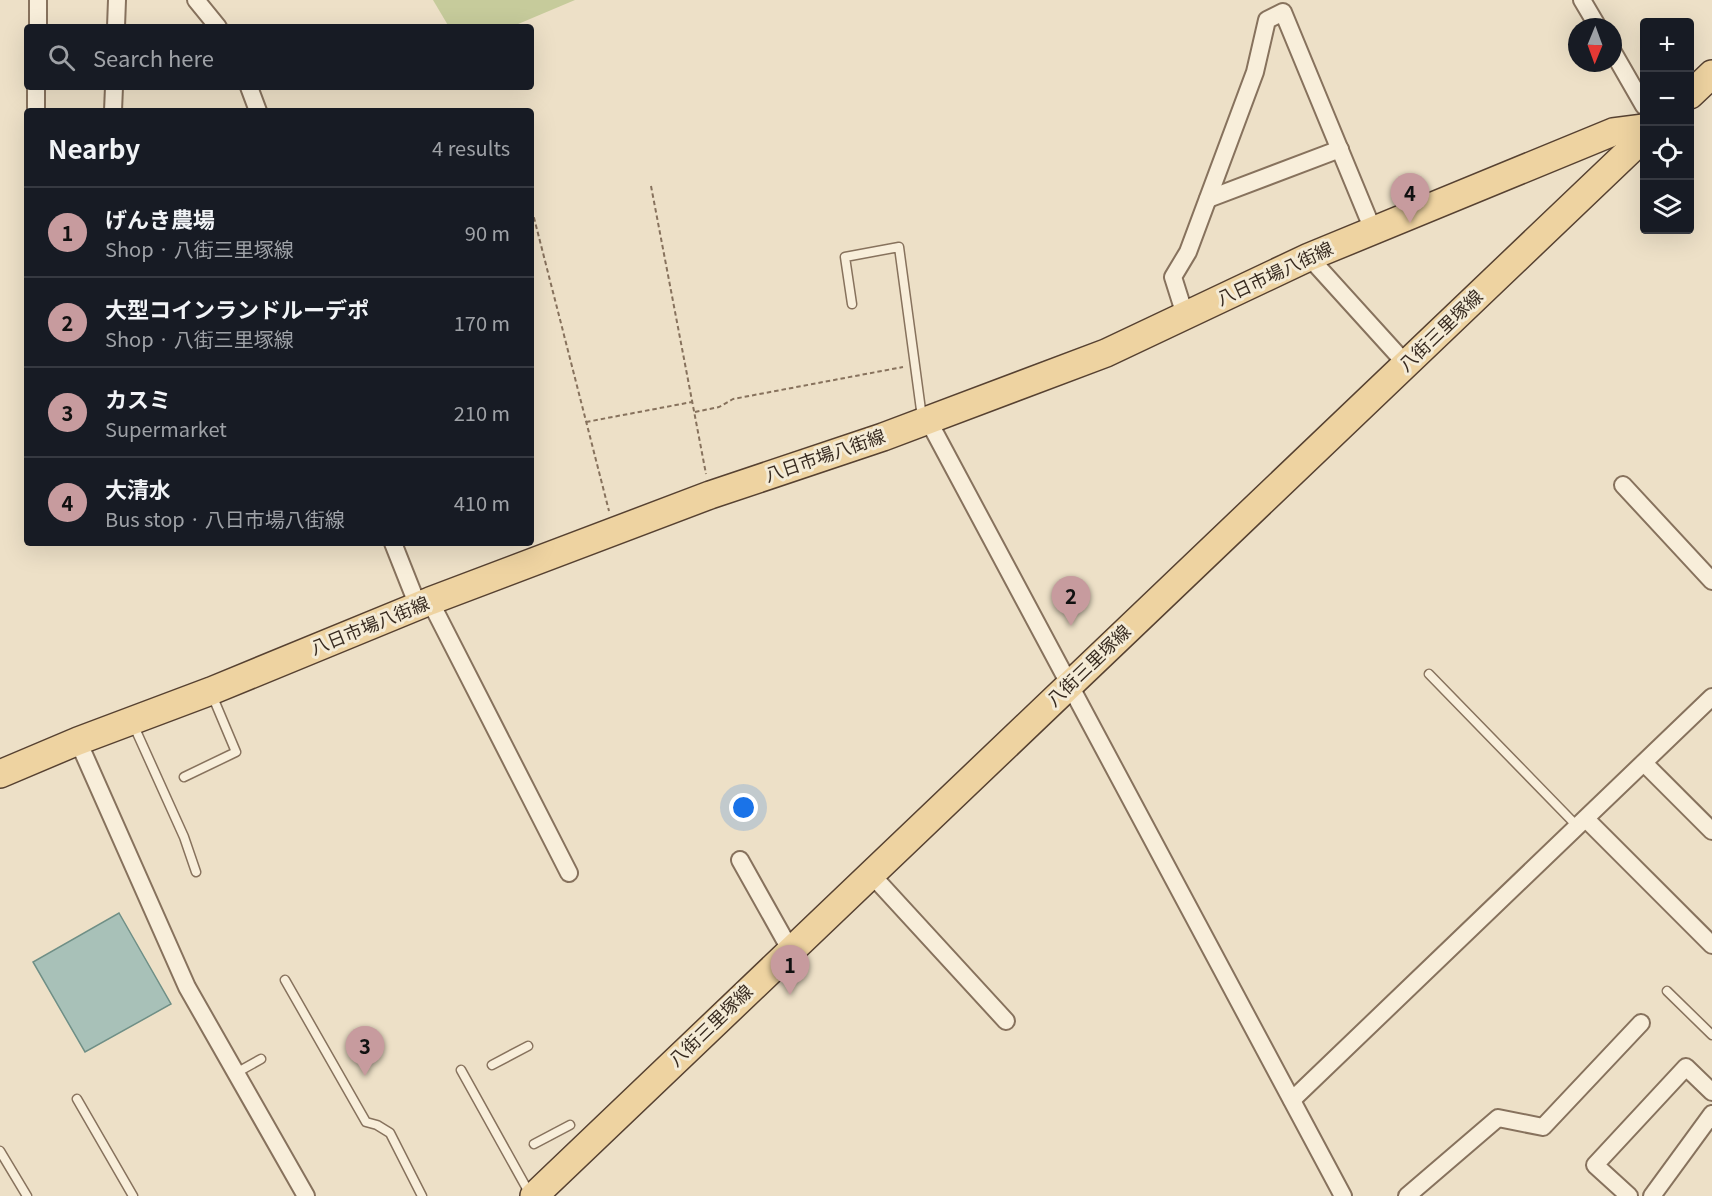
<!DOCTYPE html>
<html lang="en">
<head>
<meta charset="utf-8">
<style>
	body { margin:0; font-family:Georgia,"Noto Sans JP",serif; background:#20242c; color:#f1f3f6 }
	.controls { position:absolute; right:18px; top:18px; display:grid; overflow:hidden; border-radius:6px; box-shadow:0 6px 24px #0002 }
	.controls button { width:54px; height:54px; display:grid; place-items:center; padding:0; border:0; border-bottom:2px solid #363941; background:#171b24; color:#f1f3f6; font:30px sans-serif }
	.compass { position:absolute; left:1568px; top:18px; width:54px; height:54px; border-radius:50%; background:#171b24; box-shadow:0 6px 24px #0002; rotate:181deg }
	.you { position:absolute; left:744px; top:808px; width:21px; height:21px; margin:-15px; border:4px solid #fff; border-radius:50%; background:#1a73e8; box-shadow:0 0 0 9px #1a73e833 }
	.badge { display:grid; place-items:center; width:39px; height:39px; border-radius:50%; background:#c79b9e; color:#111; font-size:20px; font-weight:700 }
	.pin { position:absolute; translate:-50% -50px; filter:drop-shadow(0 2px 3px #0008) }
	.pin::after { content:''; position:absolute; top:32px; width:21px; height:18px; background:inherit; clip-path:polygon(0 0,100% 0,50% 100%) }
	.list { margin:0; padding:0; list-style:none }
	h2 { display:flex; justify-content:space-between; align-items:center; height:78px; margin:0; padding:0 24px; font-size:26px }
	h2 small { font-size:20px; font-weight:400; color:#9ea1a6 }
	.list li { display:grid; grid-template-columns:39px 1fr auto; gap:18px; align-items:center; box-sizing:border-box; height:90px; padding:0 24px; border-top:2px solid #363941 }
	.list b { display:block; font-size:22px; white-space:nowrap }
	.list p { margin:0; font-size:20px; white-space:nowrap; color:#9ea1a6 }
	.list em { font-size:20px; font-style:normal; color:#9ea1a6 }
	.icon { flex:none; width:33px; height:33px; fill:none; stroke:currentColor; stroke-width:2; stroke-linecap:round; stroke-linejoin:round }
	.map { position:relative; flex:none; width:1712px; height:1196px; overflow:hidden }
	.search { position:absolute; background:#171b24; box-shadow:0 6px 24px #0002; left:24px; top:24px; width:510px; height:66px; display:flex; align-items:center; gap:15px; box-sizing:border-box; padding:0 21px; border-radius:6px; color:#9ea1a6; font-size:22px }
	.panel { position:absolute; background:#171b24; box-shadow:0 6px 24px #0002; left:24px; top:108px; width:510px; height:438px; border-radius:6px }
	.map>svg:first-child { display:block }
	.green { fill:#c6cb9b }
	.water { fill:#a8c1b8; stroke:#6f8f86; stroke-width:1.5 }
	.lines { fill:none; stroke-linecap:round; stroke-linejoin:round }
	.lane-casing { stroke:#87725d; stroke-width:11 }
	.street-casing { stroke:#87725d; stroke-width:20 }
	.primary-casing { stroke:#564131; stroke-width:30 }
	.path { stroke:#87725d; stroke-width:2; stroke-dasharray:4.5 3; stroke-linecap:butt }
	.lane { stroke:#f8eeda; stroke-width:8 }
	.street { stroke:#f8eeda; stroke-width:16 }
	.primary { stroke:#eed3a1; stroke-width:27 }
	.labels { text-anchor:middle; stroke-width:6; stroke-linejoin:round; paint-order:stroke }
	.street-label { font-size:18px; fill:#382b20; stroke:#f4ebd6 }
</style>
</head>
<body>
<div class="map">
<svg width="1712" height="1196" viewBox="0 0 1712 1196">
	<rect width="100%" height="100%" fill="#ede0c7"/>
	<polygon class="green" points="433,0 575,0 511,27 449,27"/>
	<polygon class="water" points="119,913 171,1004 85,1052 33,962"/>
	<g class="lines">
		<g class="lane-casing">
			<g id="lane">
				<polyline points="852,304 845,257 899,247 921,410 926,417"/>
				<polyline points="1429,674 1578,827"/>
				<polyline points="133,724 184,837 196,872"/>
				<polyline points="184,777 236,752 212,695"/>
				<polyline points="285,980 366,1122 377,1125 390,1133 422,1196"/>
				<polyline points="1667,991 1712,1035"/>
				<polyline points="492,1065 528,1046"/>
				<polyline points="461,1070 531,1196"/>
				<polyline points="236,1073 261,1059"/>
				<polyline points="77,1099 133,1196"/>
				<polyline points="534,1144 570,1125"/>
				<polyline points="0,1151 27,1196"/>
			</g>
		</g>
		<g class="street-casing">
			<g id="street">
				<polyline points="196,0 218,27"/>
				<polyline points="1582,0 1598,27"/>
				<polyline points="38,27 38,0"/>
				<polyline points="116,27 117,0"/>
				<polyline points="1613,52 1644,106"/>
				<polyline points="249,87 258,111"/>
				<polyline points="36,111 36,87"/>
				<polyline points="113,111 114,87"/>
				<polyline points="1208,199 1340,149"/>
				<polyline points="1309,257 1406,364"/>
				<polyline points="1185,315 1173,277 1188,252 1255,72 1267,20 1283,12 1373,230"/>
				<polyline points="928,420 1343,1196"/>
				<polyline points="1623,485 1712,581"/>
				<polyline points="393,543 418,606"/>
				<polyline points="430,601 569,873"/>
				<polyline points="78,741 187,987 306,1196"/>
				<polyline points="1644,763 1712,831"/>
				<polyline points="1586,819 1712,945"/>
				<polyline points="740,860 791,951"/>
				<polyline points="871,874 1006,1021"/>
				<polyline points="1292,1100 1712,697"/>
				<polyline points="1407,1196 1498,1118 1543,1127 1641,1023"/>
				<polyline points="1629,1196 1595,1165 1686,1067 1712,1092"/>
				<polyline points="1652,1196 1712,1114"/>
			</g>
		</g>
		<g class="primary-casing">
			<g id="primary">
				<polyline points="1690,95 1712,74"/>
				<polyline points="0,774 78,741 211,691 430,601 710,495 883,437 1106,353 1309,257 1613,132 1644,128"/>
				<polyline points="534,1196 1644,137"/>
			</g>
		</g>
		<g class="path">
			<polyline points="651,186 706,474"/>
			<polyline points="532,210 609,511"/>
			<polyline points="695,412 719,407 733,399 903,367"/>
			<polyline points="586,422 692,402"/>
		</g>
		<use href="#lane" class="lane"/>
		<use href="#street" class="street"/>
		<use href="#primary" class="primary"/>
	</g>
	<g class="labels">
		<g class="street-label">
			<text transform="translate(1275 274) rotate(-25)" y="6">八日市場八街線</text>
			<text transform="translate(1441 331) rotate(-44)" y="6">八街三里塚線</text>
			<text transform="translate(825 456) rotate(-19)" y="6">八日市場八街線</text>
			<text transform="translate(370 626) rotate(-22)" y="6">八日市場八街線</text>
			<text transform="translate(1089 666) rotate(-44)" y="6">八街三里塚線</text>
			<text transform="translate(711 1026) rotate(-44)" y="6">八街三里塚線</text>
		</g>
	</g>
</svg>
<div class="controls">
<button>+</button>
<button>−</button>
<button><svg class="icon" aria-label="locate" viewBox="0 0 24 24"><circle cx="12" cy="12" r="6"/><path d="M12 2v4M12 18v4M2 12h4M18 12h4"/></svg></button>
<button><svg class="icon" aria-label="layers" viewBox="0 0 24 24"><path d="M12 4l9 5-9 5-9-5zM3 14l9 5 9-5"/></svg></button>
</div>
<svg class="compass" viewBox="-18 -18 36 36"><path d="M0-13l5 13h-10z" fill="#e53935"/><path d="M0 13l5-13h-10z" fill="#9ea1a6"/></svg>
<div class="you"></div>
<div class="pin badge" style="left:790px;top:995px">1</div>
<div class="pin badge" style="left:1071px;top:626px">2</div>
<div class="pin badge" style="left:365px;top:1076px">3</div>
<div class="pin badge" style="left:1410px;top:223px">4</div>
<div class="search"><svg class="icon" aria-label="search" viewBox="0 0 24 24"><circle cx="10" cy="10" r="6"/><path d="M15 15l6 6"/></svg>Search here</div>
<section class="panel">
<h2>Nearby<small>4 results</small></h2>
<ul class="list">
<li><span class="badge">1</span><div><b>げんき農場</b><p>Shop · 八街三里塚線</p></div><em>90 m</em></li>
<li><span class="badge">2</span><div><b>大型コインランドルーデポ</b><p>Shop · 八街三里塚線</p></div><em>170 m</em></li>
<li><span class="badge">3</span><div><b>カスミ</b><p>Supermarket</p></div><em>210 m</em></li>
<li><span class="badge">4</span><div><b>大清水</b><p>Bus stop · 八日市場八街線</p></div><em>410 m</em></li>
</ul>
</section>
</div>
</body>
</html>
